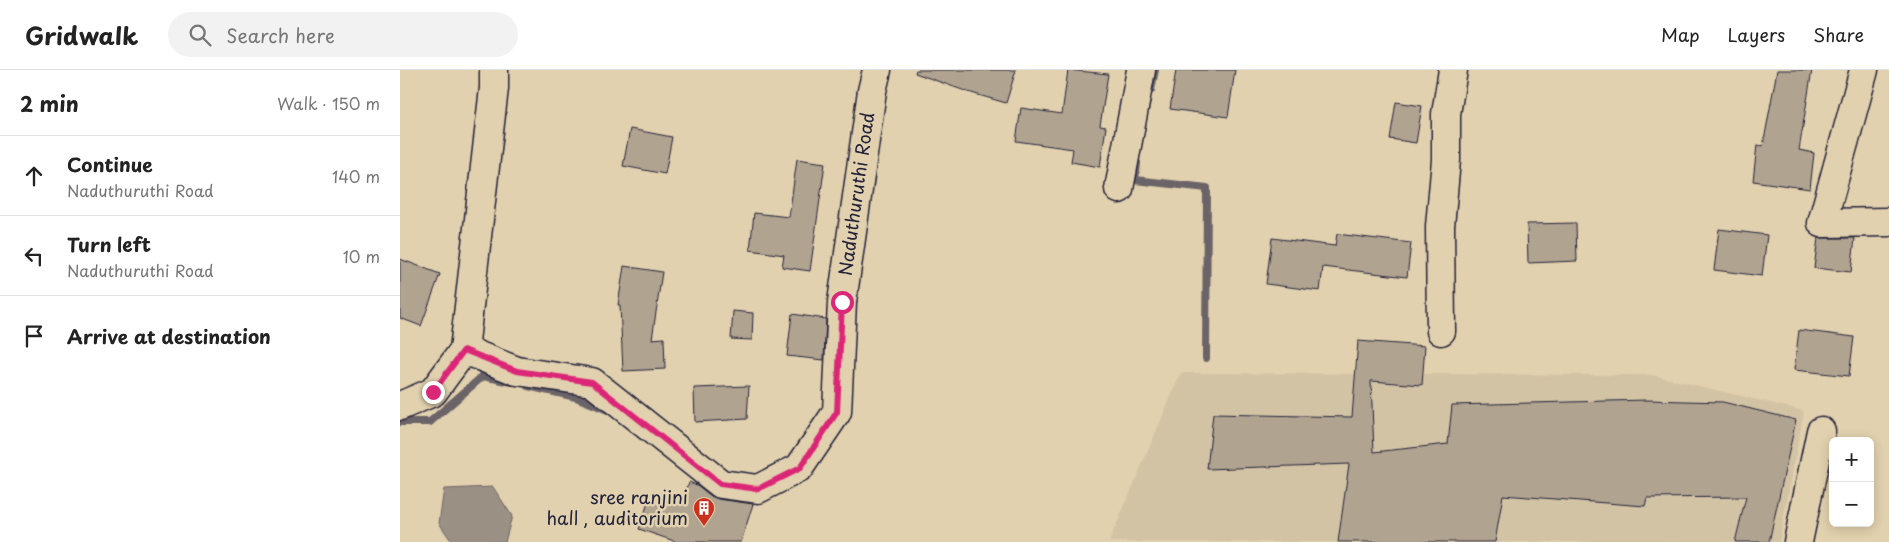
<!DOCTYPE html>
<html lang="en">
<head>
<meta charset="utf-8">
<style>
	body { margin:0; font-family:"Playpen Sans",sans-serif; background:#f2f2f2; color:#222 }
	.controls { position:absolute; right:15px; bottom:15px; display:grid; overflow:hidden; border-radius:8px; box-shadow:0 2px 12px #0003 }
	.controls button { width:45px; height:45px; display:grid; place-items:center; padding:0; border:0; border-bottom:1px solid #e0e0e0; background:#fff; color:#222; font:25px sans-serif }
	.stop { position:absolute; width:15px; height:15px; margin:-11px; border:4px solid #db2777; border-radius:50%; background:#fff }
	.stop.end { background:#db2777; border-color:#fff; box-shadow:0 1px 5px #0008 }
	.list { margin:0; padding:0; list-style:none }
	h2 { display:flex; justify-content:space-between; align-items:center; height:65px; margin:0; padding:0 20px; font-size:21px }
	h2 small { font-size:16px; font-weight:400; color:#767676 }
	.list li { display:grid; grid-template-columns:32px 1fr auto; gap:15px; align-items:center; box-sizing:border-box; height:80px; padding:0 20px; border-top:1px solid #e0e0e0 }
	.list b { display:block; font-size:19px; white-space:nowrap }
	.list p { margin:0; font-size:16px; white-space:nowrap; color:#767676 }
	.list em { font-size:16px; font-style:normal; color:#767676 }
	.icon { flex:none; width:28px; height:28px; fill:none; stroke:currentColor; stroke-width:2; stroke-linecap:round; stroke-linejoin:round }
	.map { position:relative; flex:none; width:1489px; height:472px; overflow:hidden }
	header { display:flex; align-items:center; gap:30px; box-sizing:border-box; height:70px; padding:0 25px; background:#fff; border-bottom:1px solid #e0e0e0 }
	header strong { font-size:24px }
	nav { display:flex; gap:28px; margin-inline-start:auto; font-size:18px }
	.search { width:350px; height:45px; background:#f2f2f2; display:flex; align-items:center; gap:12px; box-sizing:border-box; padding:0 18px; border-radius:28px; color:#767676; font-size:19px }
	main { display:flex }
	aside { flex:1; background:#fff }
	.map>svg:first-child { display:block }
	.built { fill:#d3c3a5 }
	.water { fill:#9b9084; stroke:#6b6467 }
	.lines { fill:none; stroke-linecap:round; stroke-linejoin:round }
	.stream { stroke:#6b6467; stroke-width:8 }
	.building { fill:#b0a390; stroke:#22223b }
	.minor-casing { stroke:#22223b; stroke-width:31 }
	.minor { stroke:#e2d1ae; stroke-width:28 }
	.route { stroke:#db2777; stroke-width:6 }
	.labels { text-anchor:middle; stroke-width:5; stroke-linejoin:round; paint-order:stroke }
	.street-label { font-size:18px; fill:#22223b; stroke:#e2d1ae }
	.poi-label { font-size:18px; fill:#22223b; stroke:#e2d1ae; text-anchor:end }
</style>
</head>
<body>
<header>
<strong>Gridwalk</strong>
<div class="search"><svg class="icon" aria-label="search" viewBox="0 0 24 24"><circle cx="10" cy="10" r="6"/><path d="M15 15l6 6"/></svg>Search here</div>
<nav><a>Map</a><a>Layers</a><a>Share</a></nav>
</header>
<main>
<aside>
<h2>2 min<small>Walk · 150 m</small></h2>
<ul class="list">
<li><svg class="icon" aria-label="ahead" viewBox="0 0 24 24"><path d="M12 20V5M6 11l6-6 6 6"/></svg><div><b>Continue</b><p>Naduthuruthi Road</p></div><em>140 m</em></li>
<li><svg class="icon" aria-label="left" viewBox="0 0 24 24"><path d="M17 20v-9H6M10 6l-5 5 5 5"/></svg><div><b>Turn left</b><p>Naduthuruthi Road</p></div><em>10 m</em></li>
<li><svg class="icon" aria-label="arrive" viewBox="0 0 24 24"><path d="M6 21V4h12l-3 4 3 4H6"/></svg><div><b>Arrive at destination</b></div></li>
</ul>
</aside>
<div class="map">
<svg width="1489" height="472" viewBox="0 0 1489 472">
	<rect width="100%" height="100%" fill="#e2d1ae"/>
	<filter id="ink" filterUnits="userSpaceOnUse"><feTurbulence type="fractalNoise" baseFrequency=".02" numOctaves="2"/><feDisplacementMap in="SourceGraphic" scale="10" xChannelSelector="R" yChannelSelector="G"/><feConvolveMatrix kernelMatrix="1 2 1 2 8 2 1 2 1" color-interpolation-filters="sRGB"/></filter>
	<g filter="url(#ink)">
		<polygon class="built" points="781,303 1253,305 1404,341 1379,472 709,472"/>
		<polygon class="water" points="93,417 112,446 105,472 52,472 39,453 44,419"/>
		<g class="lines">
			<g class="stream">
				<polyline points="751,20 755,0"/>
				<polyline points="737,93 735,110 807,118 806,288"/>
				<polyline points="128,316 176,327 208,340"/>
				<polyline points="0,352 30,352 83,306 112,312"/>
			</g>
		</g>
		<g class="building">
			<polygon points="516,0 616,0 606,33 568,22 515,3"/>
			<polygon points="668,0 708,4 700,56 706,57 700,97 671,92 673,79 616,71 621,38 662,44"/>
			<polygon points="776,0 835,0 828,47 770,39"/>
			<polygon points="1377,0 1412,0 1399,80 1414,83 1410,119 1353,111 1357,75 1363,76"/>
			<polygon points="996,32 1022,36 1016,73 990,69"/>
			<polygon points="230,59 272,67 265,104 223,96"/>
			<polygon points="397,89 425,93 410,201 382,197 384,185 350,180 354,143 389,147"/>
			<polygon points="1176,153 1177,191 1128,193 1127,154"/>
			<polygon points="1319,159 1367,165 1362,206 1314,200"/>
			<polygon points="937,164 1011,173 1007,207 923,197 920,221 866,214 872,168 935,176"/>
			<polygon points="1418,168 1455,168 1451,202 1414,198"/>
			<polygon points="0,189 40,204 21,256 0,248"/>
			<polygon points="224,196 262,202 252,269 264,268 265,299 223,301 220,235 218,235"/>
			<polygon points="333,241 353,243 352,270 331,269"/>
			<polygon points="392,244 426,249 424,290 387,286"/>
			<polygon points="1399,260 1454,267 1449,306 1394,300"/>
			<polygon points="958,271 1025,276 1022,315 971,311 974,382 1048,374 1052,335 1247,330 1323,332 1396,350 1369,472 1335,472 1346,427 1247,428 1245,436 1103,425 1095,472 938,472 949,394 807,399 813,344 952,347"/>
			<polygon points="349,316 347,349 295,352 294,318"/>
			<polygon points="289,412 297,415 311,426 318,429 353,434 341,472 277,472 239,459 251,424 281,435"/>
		</g>
		<g class="lines">
			<g class="minor-casing">
				<g id="minor">
					<polyline points="1464,0 1422,153 1489,152"/>
					<polyline points="719,119 741,0"/>
					<polyline points="1041,261 1040,156 1046,90 1046,44 1053,0"/>
					<polyline points="64,280 94,18 94,0"/>
					<polyline points="0,336 33,322 64,280 117,301 192,312 321,414 358,419 399,398 437,342 442,232 472,21 477,0"/>
					<polyline points="1398,472 1421,361"/>
				</g>
			</g>
			<use href="#minor" class="minor"/>
		</g>
	</g>
	<g class="lines" filter="url(#ink)">
		<polyline class="route" points="33,322 64,280 117,301 192,312 320,414 358,419 400,398 437,342 442,232"/>
	</g>
	<defs>
		<g id="building-pin" transform="scale(1.125)"><path d="M0 17L-7.5 6A9.5 9.5 0 1 1 7.5 6Z" fill="#c8321e" stroke="#e2d1ae"/><path d="M-4-6H4V6H1V3H-1V6H-4ZM-2.5-4.3h1.7v1.8h-1.7ZM.8-4.3h1.7v1.8H.8ZM-2.5-1h1.7V.8h-1.7ZM.8-1h1.7V.8H.8Z" fill="#fff"/></g>
	</defs>
	<g fill-rule="evenodd">
		<use href="#building-pin" x="304" y="438"/>
	</g>
	<g class="labels">
		<g class="street-label">
			<text transform="translate(457 124) rotate(-82)" y="6">Naduthuruthi Road</text>
		</g>
		<g class="poi-label">
			<text x="288" y="434">sree ranjini<tspan x="288" dy="21">hall , auditorium</tspan></text>
		</g>
	</g>
</svg>
<div class="controls">
<button>+</button>
<button>−</button>
</div>
<div class="stop" style="left:442px;top:232px"></div>
<div class="stop end" style="left:33px;top:322px"></div>
</div>
</main>
</body>
</html>
